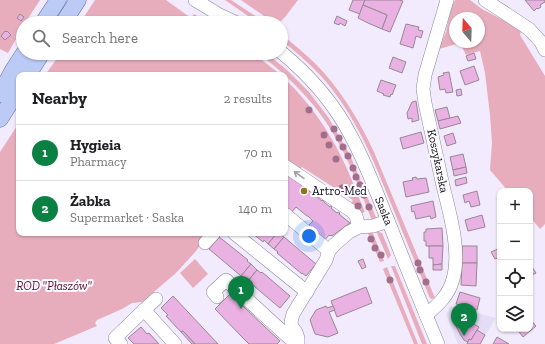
<!DOCTYPE html>
<html lang="en">
<head>
<meta charset="utf-8">
<style>
	body { margin:0; font-family:"Zilla Slab",serif; background:#f6f6f6; color:#202124 }
	.controls { position:absolute; right:12px; bottom:12px; display:grid; overflow:hidden; border-radius:8px; box-shadow:0 1px 3px #0004 }
	.controls button { width:36px; height:36px; display:grid; place-items:center; padding:0; border:0; border-bottom:1px solid #e0e0e0; background:#fff; color:#202124; font:20px sans-serif }
	.compass { position:absolute; left:449px; top:12px; width:36px; height:36px; border-radius:50%; background:#fff; box-shadow:0 1px 3px #0004; rotate:341deg }
	.you { position:absolute; left:309px; top:236px; width:14px; height:14px; margin:-10px; border:3px solid #fff; border-radius:50%; background:#1a73e8; box-shadow:0 0 0 6px #1a73e833 }
	.badge { display:grid; place-items:center; width:26px; height:26px; border-radius:50%; background:#0b8043; color:#fff; font-size:13px; font-weight:700 }
	.pin { position:absolute; translate:-50% -33px; filter:drop-shadow(0 1px 2px #0008) }
	.pin::after { content:''; position:absolute; top:21px; width:14px; height:12px; background:inherit; clip-path:polygon(0 0,100% 0,50% 100%) }
	.list { margin:0; padding:0; list-style:none }
	h2 { display:flex; justify-content:space-between; align-items:center; height:52px; margin:0; padding:0 16px; font-size:17px }
	h2 small { font-size:13px; font-weight:400; color:#757577 }
	.list li { display:grid; grid-template-columns:26px 1fr auto; gap:12px; align-items:center; box-sizing:border-box; height:56px; padding:0 16px; border-top:1px solid #e0e0e0 }
	.list b { display:block; font-size:15px; white-space:nowrap }
	.list p { margin:0; font-size:13px; white-space:nowrap; color:#757577 }
	.list em { font-size:13px; font-style:normal; color:#757577 }
	.icon { flex:none; width:22px; height:22px; fill:none; stroke:currentColor; stroke-width:2; stroke-linecap:round; stroke-linejoin:round }
	.map { position:relative; flex:none; width:545px; height:344px; overflow:hidden }
	.search { position:absolute; background:#fff; box-shadow:0 1px 3px #0004; left:16px; top:16px; width:272px; height:44px; display:flex; align-items:center; gap:10px; box-sizing:border-box; padding:0 14px; border-radius:22px; color:#757577; font-size:15px }
	.panel { position:absolute; background:#fff; box-shadow:0 1px 3px #0004; left:16px; top:72px; width:272px; height:164px; border-radius:8px }
	.map>svg:first-child { display:block }
	.built { fill:#e4ddf5 }
	.green { fill:#e8adbc; fill-rule:evenodd }
	.building { fill:#eab1e3; stroke:#978894 }
	.lines { fill:none; stroke-linecap:round; stroke-linejoin:round }
	.minor-casing { stroke:#8a8696; stroke-width:14 }
	.major-casing { stroke:#6172a3; stroke-width:17 }
	.minor { stroke:#fff; stroke-width:13 }
	.major { stroke:#bbcbf6; stroke-width:16 }
	.tree { fill:#a16e8b }
	.oneway { stroke:#9f9fa1 }
	.poi-dot { fill:#8b761b; stroke:#fcfbff; stroke-width:1.5 }
	.labels { text-anchor:middle; stroke-width:4; stroke-linejoin:round; paint-order:stroke }
	.street-label { font-size:12px; fill:#100e14; stroke:#fcfbff }
	.poi-label { font-size:12px; fill:#100e14; stroke:#fcfbff; text-anchor:start }
	.park-label { font-size:12px; font-style:italic; fill:#5f072e; stroke:#fcfbff }
</style>
</head>
<body>
<div class="map">
<svg width="545" height="344" viewBox="0 0 545 344">
	<rect width="100%" height="100%" fill="#f1ebfd"/>
	<polygon class="built" points="450,306 496,318 480,344 458,344 446,314"/>
	<g class="green">
		<polygon points="0,0 40,0 25,23 23,23 23,27 8,53 0,49"/>
		<polygon points="95,0 166,0 191,18 194,14 208,23 80,23"/>
		<polygon points="225,0 231,0 266,23 258,23"/>
		<polygon points="241,0 298,0 285,17 279,23 274,23"/>
		<path d="M455,0H470L482,9L503,20L521,31L520,35L545,76V224L540,229L530,217V191H508L490,170L492,143L490,115L485,73L480,51L466,55L460,43L439,49L446,32L450,12ZM455,18H479V42H455Z"/>
		<path d="M281,34C296,46 312,59 325,74C345,97 361,124 374,152L435,298L431,299L429,296C417,266 404,236 392,206C373,159 356,115 321,76C309,63 295,51 281,40Z"/>
		<polygon points="61,53 253,53 281,75 45,75"/>
		<path d="M258,53H266L287,70L309,92L328,117L335,129L350,155L377,220L373,223C362,196 353,169 339,144C320,107 291,78 258,53Z"/>
		<path d="M285,79C308,101 327,128 341,156C350,174 357,194 365,212L359,214L350,205L353,200L302,167L299,171L285,162Z"/>
		<polygon points="19,123 19,233 209,233 196,251 176,273 142,302 132,303 122,309 97,320 95,323 97,326 54,344 0,344 0,152"/>
		<polygon points="367,231 372,231 384,261 380,262"/>
		<polygon points="376,231 382,233 391,255 388,259"/>
		<polygon points="195,259 208,274 193,288 180,273"/>
		<polygon points="391,266 395,266 427,344 422,344"/>
		<polygon points="387,267 418,344 414,344 383,269"/>
	</g>
	<g class="building">
		<polygon points="353,0 365,0 360,14 349,10"/>
		<polygon points="365,0 400,0 403,1 390,32 382,29 387,15 363,5"/>
		<polygon points="525,0 545,0 545,2 540,5 541,7 538,9 537,8 534,11"/>
		<polygon points="363,5 387,15 382,29 368,23 358,18"/>
		<polygon points="20,14 24,17 21,21 17,18"/>
		<polygon points="337,16 347,21 345,26 340,23 339,25 334,23"/>
		<polygon points="406,24 419,27 418,30 423,31 421,38 416,36 413,48 400,44"/>
		<polygon points="5,31 6,32 7,31 11,35 5,40 1,36"/>
		<polygon points="474,53 476,59 468,61 466,56"/>
		<polygon points="393,57 406,62 402,73 389,68"/>
		<polygon points="474,66 479,80 465,85 460,71"/>
		<polygon points="449,72 453,92 446,93 445,89 440,90 438,77 444,75 443,73"/>
		<polygon points="381,80 396,85 392,95 391,94 390,97 383,95 384,94 377,91"/>
		<polygon points="461,89 462,95 457,96 456,90"/>
		<polygon points="416,101 419,120 412,122 412,118 408,119 407,113 412,102"/>
		<polygon points="447,107 450,118 438,121 435,110"/>
		<polygon points="458,116 461,123 440,129 438,121"/>
		<polygon points="421,132 424,143 403,149 400,138"/>
		<polygon points="453,133 456,143 447,146 444,136"/>
		<polygon points="463,154 466,167 453,170 450,157"/>
		<polygon points="466,167 467,173 454,176 453,170"/>
		<polygon points="285,171 314,195 315,194 317,195 316,196 322,201 323,200 324,201 324,202 330,207 330,206 332,207 331,208 337,213 338,212 340,213 339,214 350,223 332,236 331,235 330,236 329,235 324,241 307,227 313,221 308,216 307,216 296,207 291,213 285,208"/>
		<polygon points="416,177 417,179 426,178 429,192 406,197 403,182 413,180 412,178"/>
		<polygon points="466,177 467,183 456,186 455,180"/>
		<polygon points="477,191 480,205 471,207 469,201 465,203 463,195"/>
		<polygon points="433,201 436,217 431,219 430,216 416,219 414,211 412,212 411,206"/>
		<polygon points="482,215 485,227 468,231 465,220"/>
		<polygon points="442,228 443,246 426,246 426,241 424,241 424,232 426,232 426,229"/>
		<polygon points="252,233 277,233 268,244 264,240 263,242"/>
		<polygon points="277,233 278,233 284,237 274,249 268,244"/>
		<polygon points="219,237 223,240 248,260 247,261 251,264 241,276 209,249"/>
		<polygon points="284,237 316,264 306,276 302,273 302,274 277,253 278,252 274,249"/>
		<polygon points="429,246 443,246 442,264 433,265 433,258 429,258"/>
		<rect x="462" y="246" width="15" height="17"/>
		<polygon points="500,248 500,257 495,259 491,252"/>
		<polygon points="363,259 366,267 362,269 358,261"/>
		<polygon points="462,263 477,263 476,286 461,285"/>
		<polygon points="251,264 257,270 248,281 241,276"/>
		<polygon points="442,264 442,270 433,270 433,265"/>
		<polygon points="530,264 536,273 532,275 530,271"/>
		<polygon points="257,270 261,273 262,272 290,296 280,308 248,281"/>
		<polygon points="366,287 372,303 337,317 331,301"/>
		<polygon points="460,292 480,298 477,310 456,304"/>
		<polygon points="230,294 280,341 277,344 249,344 242,337 215,309"/>
		<polygon points="173,296 218,344 195,344 183,331 181,332 166,316 168,315 161,308"/>
		<polygon points="326,306 327,308 333,306 335,310 329,312 338,333 328,337 315,334 310,320 316,310"/>
		<polygon points="460,316 479,327 471,340 469,339 468,342 464,340 460,334 455,324"/>
		<polygon points="530,319 536,326 523,337 517,329 530,329"/>
		<polygon points="141,327 147,334 149,333 159,344 134,344 128,338"/>
		<polygon points="477,330 485,335 480,344 467,344 469,339 471,340"/>
		<polygon points="183,331 195,344 192,344 181,332"/>
		<polygon points="497,337 509,344 493,344"/>
	</g>
	<g class="lines">
		<g class="minor-casing">
			<g id="minor">
				<polyline points="195,0 218,14 237,23"/>
				<polyline points="485,0 529,29 541,42 545,50"/>
				<path id="s1" d="M281,52C309,75 334,103 351,136C367,165 378,197 391,228C406,267 422,305 438,344"/>
				<polyline points="285,166 353,212 356,216 359,227"/>
				<polyline points="285,214 329,251"/>
				<polyline points="234,233 307,292"/>
				<polyline points="205,243 214,233"/>
				<polyline points="217,297 213,292 226,280 296,344"/>
				<polyline points="144,310 156,299"/>
				<path d="M426,315C438,305 449,295 453,279C461,252 450,214 443,186C437,159 431,131 425,103L423,89L425,75L447,0"/>
				<polyline points="121,344 115,338 144,310 175,344"/>
				<polyline points="298,344 298,338 296,332 292,327 291,322 293,314 326,260 329,251 334,245 349,232 359,227 373,226 388,221"/>
			</g>
		</g>
		<g class="major-casing">
			<g id="major">
				<polyline points="43,23 58,0"/>
				<polyline points="63,23 78,0"/>
				<polyline points="28,75 42,53"/>
				<polyline points="0,94 13,70 24,53"/>
				<polyline points="0,119 19,89"/>
			</g>
		</g>
		<use href="#minor" class="minor"/>
		<use href="#major" class="major"/>
	</g>
	<g class="tree">
		<circle cx="309" cy="110" r="3.5"/>
		<circle cx="334" cy="129" r="3.5"/>
		<circle cx="324" cy="135" r="3.5"/>
		<circle cx="339" cy="138" r="3.5"/>
		<circle cx="329" cy="145" r="3.5"/>
		<circle cx="343" cy="147" r="3.5"/>
		<circle cx="348" cy="156" r="3.5"/>
		<circle cx="336" cy="159" r="3.5"/>
		<circle cx="353" cy="168" r="3.5"/>
		<circle cx="356" cy="177" r="3.5"/>
		<circle cx="360" cy="185" r="3.5"/>
		<circle cx="342" cy="188" r="3.5"/>
		<circle cx="350" cy="190" r="3.5"/>
		<circle cx="364" cy="195" r="3.5"/>
		<circle cx="358" cy="206" r="3.5"/>
		<circle cx="369" cy="207" r="3.5"/>
		<circle cx="371" cy="239" r="3.5"/>
		<circle cx="375" cy="248" r="3.5"/>
		<circle cx="381" cy="255" r="3.5"/>
		<circle cx="418" cy="263" r="3.5"/>
		<circle cx="420" cy="270" r="3.5"/>
		<circle cx="390" cy="280" r="3.5"/>
		<circle cx="426" cy="282" r="3.5"/>
	</g>
	<defs><path id="oneway-shaft" d="M-6 0H5M1.5-3L5.5 0L1.5 3" fill="none" stroke-width="1.6" stroke-linecap="round" stroke-linejoin="round"/></defs>
	<use class="oneway" href="#oneway-shaft" transform="translate(299 175) rotate(-145)"/>
	<circle class="poi-dot" cx="304" cy="191" r="4"/>
	<g class="labels">
		<g class="street-label">
			<text transform="translate(438 161) rotate(78)" y="4">Koszykarska</text>
			<text dy="4" stroke="none"><textPath href="#s1" startOffset="192">Saska</textPath></text>
		</g>
		<g class="poi-label">
			<text x="312" y="195">Artro-Med</text>
		</g>
		<g class="park-label">
			<text x="54" y="290">ROD "Płaszów"</text>
		</g>
	</g>
</svg>
<div class="controls">
<button>+</button>
<button>−</button>
<button><svg class="icon" aria-label="locate" viewBox="0 0 24 24"><circle cx="12" cy="12" r="6"/><path d="M12 2v4M12 18v4M2 12h4M18 12h4"/></svg></button>
<button><svg class="icon" aria-label="layers" viewBox="0 0 24 24"><path d="M12 4l9 5-9 5-9-5zM3 14l9 5 9-5"/></svg></button>
</div>
<svg class="compass" viewBox="-18 -18 36 36"><path d="M0-13l5 13h-10z" fill="#e53935"/><path d="M0 13l5-13h-10z" fill="#757577"/></svg>
<div class="you"></div>
<div class="pin badge" style="left:241px;top:309px">1</div>
<div class="pin badge" style="left:464px;top:336px">2</div>
<div class="search"><svg class="icon" aria-label="search" viewBox="0 0 24 24"><circle cx="10" cy="10" r="6"/><path d="M15 15l6 6"/></svg>Search here</div>
<section class="panel">
<h2>Nearby<small>2 results</small></h2>
<ul class="list">
<li><span class="badge">1</span><div><b>Hygieia</b><p>Pharmacy</p></div><em>70 m</em></li>
<li><span class="badge">2</span><div><b>Żabka</b><p>Supermarket · Saska</p></div><em>140 m</em></li>
</ul>
</section>
</div>
</body>
</html>
